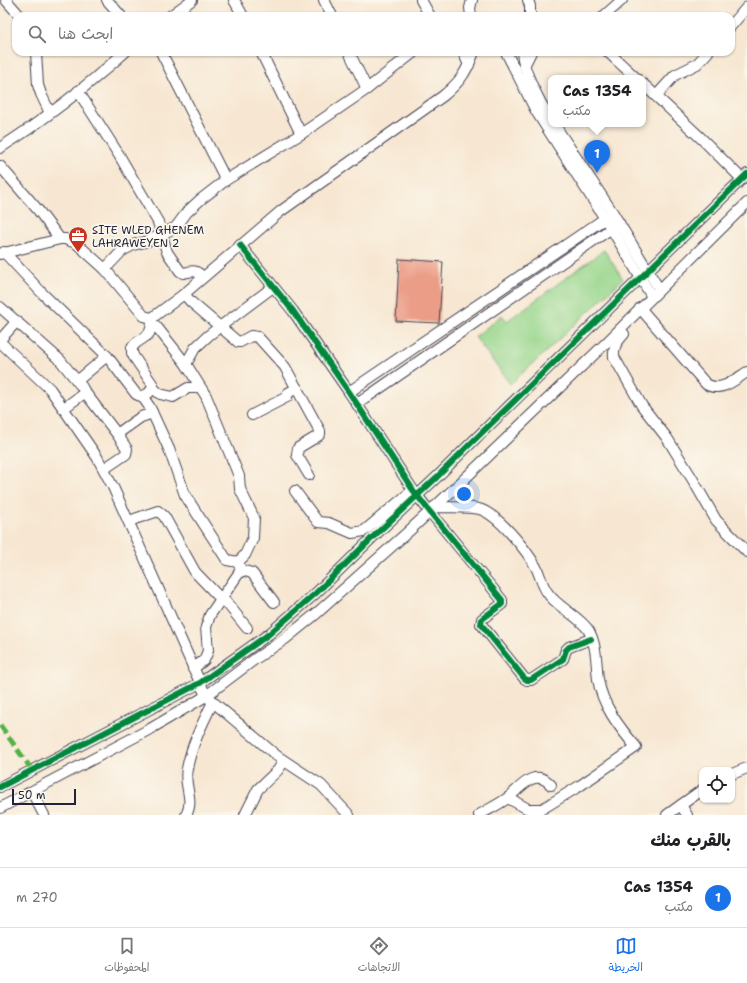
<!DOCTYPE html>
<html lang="ar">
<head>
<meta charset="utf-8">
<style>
	body { margin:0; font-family:"Shantell Sans","Playpen Sans Arabic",sans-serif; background:#f6f6f6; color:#202124; direction:rtl }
	.controls { position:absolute; right:12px; bottom:12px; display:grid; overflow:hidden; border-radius:8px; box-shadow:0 1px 3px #0004 }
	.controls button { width:36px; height:36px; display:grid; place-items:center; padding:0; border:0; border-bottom:1px solid #e0e0e0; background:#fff; color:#202124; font:20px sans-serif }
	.scale { position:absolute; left:12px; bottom:10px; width:64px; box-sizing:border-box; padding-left:4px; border:2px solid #22223b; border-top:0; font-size:11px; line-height:14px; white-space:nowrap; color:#22223b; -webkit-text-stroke:3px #fbf7ec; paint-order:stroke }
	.you { position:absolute; left:464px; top:494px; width:14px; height:14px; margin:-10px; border:3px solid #fff; border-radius:50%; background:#1a73e8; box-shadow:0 0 0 6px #1a73e833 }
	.badge { display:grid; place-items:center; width:26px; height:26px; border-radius:50%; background:#1a73e8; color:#fff; font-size:13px; font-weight:700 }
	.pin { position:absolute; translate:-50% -33px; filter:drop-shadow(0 1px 2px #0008) }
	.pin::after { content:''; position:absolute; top:21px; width:14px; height:12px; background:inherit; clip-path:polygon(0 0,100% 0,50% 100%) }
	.popup { position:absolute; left:548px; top:75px; width:98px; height:52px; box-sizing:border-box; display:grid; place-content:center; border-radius:8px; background:#fff; filter:drop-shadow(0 1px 3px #0005); font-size:13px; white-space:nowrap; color:#757577 }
	.popup b { font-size:15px; color:#202124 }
	.popup::after { content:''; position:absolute; left:50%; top:100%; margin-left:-8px; border:8px solid transparent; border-top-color:#fff }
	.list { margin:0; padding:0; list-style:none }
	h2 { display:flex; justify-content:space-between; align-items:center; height:52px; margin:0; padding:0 16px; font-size:17px }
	h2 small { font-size:13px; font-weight:400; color:#757577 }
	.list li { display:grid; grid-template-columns:26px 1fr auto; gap:12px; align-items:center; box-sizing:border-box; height:60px; padding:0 16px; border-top:1px solid #e0e0e0 }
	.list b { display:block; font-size:15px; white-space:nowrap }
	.list p { margin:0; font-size:13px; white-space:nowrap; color:#757577 }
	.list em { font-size:13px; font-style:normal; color:#757577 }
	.icon { flex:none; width:22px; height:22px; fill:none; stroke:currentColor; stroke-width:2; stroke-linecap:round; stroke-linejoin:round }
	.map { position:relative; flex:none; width:747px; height:815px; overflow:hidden; direction:ltr }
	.search { position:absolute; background:#fff; box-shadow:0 1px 3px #0004; left:12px; right:12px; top:12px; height:44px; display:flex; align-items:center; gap:10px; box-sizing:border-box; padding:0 14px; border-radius:12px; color:#757577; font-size:15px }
	.sheet { height:112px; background:#fff }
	nav { display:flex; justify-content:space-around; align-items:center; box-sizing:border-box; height:56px; border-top:1px solid #e0e0e0; background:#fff; font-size:11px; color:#757577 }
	nav a { display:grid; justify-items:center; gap:2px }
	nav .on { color:#1a73e8 }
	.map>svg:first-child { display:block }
	.green { fill:#97d68b; stroke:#5c7c63 }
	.building { fill:#eb9d87 }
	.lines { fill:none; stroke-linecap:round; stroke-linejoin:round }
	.minor-casing { stroke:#424052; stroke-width:12 }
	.minor { stroke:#fff; stroke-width:10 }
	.quiet { stroke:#55b146; stroke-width:5; stroke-dasharray:10 5; stroke-linecap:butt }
	.cycleway-casing { stroke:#fbf7ec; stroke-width:8 }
	.cycleway { stroke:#00873e; stroke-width:6 }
	.labels { text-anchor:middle; stroke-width:3.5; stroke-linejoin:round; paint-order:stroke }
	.poi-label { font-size:11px; fill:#22223b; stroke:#fbf7ec; text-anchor:start }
</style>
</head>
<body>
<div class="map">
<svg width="747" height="815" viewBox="0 0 747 815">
	<rect width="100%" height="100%" fill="#fbf7ec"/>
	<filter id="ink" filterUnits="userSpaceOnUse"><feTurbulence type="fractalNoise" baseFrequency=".025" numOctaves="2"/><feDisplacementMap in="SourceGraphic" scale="8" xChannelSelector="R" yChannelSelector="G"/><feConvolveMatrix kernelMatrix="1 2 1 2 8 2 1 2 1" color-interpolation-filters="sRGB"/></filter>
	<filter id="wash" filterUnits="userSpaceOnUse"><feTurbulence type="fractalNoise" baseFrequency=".012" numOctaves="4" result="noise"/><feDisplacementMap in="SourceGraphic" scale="16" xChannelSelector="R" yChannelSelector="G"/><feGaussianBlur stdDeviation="0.9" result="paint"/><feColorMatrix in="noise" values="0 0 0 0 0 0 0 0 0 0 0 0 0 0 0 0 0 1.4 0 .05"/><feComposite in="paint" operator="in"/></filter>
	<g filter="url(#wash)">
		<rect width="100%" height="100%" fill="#f7e7d2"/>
		<polygon class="green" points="604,250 623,279 536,361 510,384 475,337 502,315 507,321"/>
		<g id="blocks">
			<polygon class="building" points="399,259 443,262 439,323 396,321"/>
		</g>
	</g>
	<g filter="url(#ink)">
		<use href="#blocks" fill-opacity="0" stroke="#424052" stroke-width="1"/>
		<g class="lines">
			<g class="minor-casing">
				<g id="minor">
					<polyline points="6,0 20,16"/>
					<polyline points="107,0 121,16"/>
					<polyline points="234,0 243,16"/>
					<polyline points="324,0 332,16"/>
					<polyline points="421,0 430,16"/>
					<polyline points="528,0 530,6 530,16"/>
					<polyline points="170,16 192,0"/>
					<polyline points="471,16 470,8 472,0"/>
					<polyline points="604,16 622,0"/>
					<polyline points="731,26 747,7"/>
					<polyline points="36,52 38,85 41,94 50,113"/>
					<polyline points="161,52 226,180"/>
					<polyline points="261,52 301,134"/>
					<polyline points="349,52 367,89"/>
					<polyline points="463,52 469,65"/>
					<polyline points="506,52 536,111 611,228 652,297"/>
					<path d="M522,52C523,71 540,103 551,120"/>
					<polyline points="608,52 636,78"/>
					<polyline points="524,66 531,52"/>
					<polyline points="643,84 702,139 742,179"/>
					<path d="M78,91L119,155L158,222L167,252L180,271L183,273C194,271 195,269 203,277"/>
					<polyline points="656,96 675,75 697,64 708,52"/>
					<polyline points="554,124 613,213 659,289"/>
					<path d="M0,148C44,120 86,87 125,52"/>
					<polyline points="0,166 38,210 60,239"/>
					<polyline points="240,245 293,311 349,392 413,490 430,512 502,600 502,604 482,619 481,624 524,678 527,680 531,680 563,659 566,650 569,647 591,639"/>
					<path d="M4,252L43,294L107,356L136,394C143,399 152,393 153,385L134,357L132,353V347C143,334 152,341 152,318"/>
					<path d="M0,254L60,239H65L76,243L105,269L144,316L152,318L184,294L281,211L443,96C460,82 466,73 474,52"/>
					<polyline points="105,269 122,251 133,245 148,241 176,227 187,212 200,200 226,180 301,134 367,89 414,52"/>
					<polyline points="184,294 191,302 238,342 240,342 251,336 258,337 285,367 320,431 320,434 318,436 298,448 297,455 309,475"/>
					<polyline points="0,307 60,360 82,387 84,391 83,394 64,408"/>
					<path d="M640,308L706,384C721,393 734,380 747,372"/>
					<polyline points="152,324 156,326 186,364 206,396 239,476 240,489 254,518 253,538 245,555 238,562"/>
					<path d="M624,334C617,342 613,346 614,357L642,406L667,438L693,480L716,520L747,552"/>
					<polyline points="0,340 17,321"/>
					<polyline points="0,342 50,389 97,457 113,487 206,696 277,756 321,785 349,815"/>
					<polyline points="186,364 195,348 209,335 273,287"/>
					<polyline points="77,381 107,356"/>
					<polyline points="153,388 160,394 173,397 188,388 194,388 198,385"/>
					<polyline points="84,391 117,434 141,417 147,415 152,412 149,406 142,396"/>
					<polyline points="349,392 613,213"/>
					<polyline points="357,404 619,223"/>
					<polyline points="152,412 169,449 185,495 227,560 238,562 241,570 252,573 274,602"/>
					<polyline points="252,415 287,397 288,393 297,388"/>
					<polyline points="104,469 126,454 127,449 117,434"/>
					<polyline points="295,491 318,522 329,523 352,533 364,531 413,490"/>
					<path d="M434,507C448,508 466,506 479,509C498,514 527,551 536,567C540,575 542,585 547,592C557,608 579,615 589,631C597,646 596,663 598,679C602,705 619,727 636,747L581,785L542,809H528L508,798"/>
					<polyline points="129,521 158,511 164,516 195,572 221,599 226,602 247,628"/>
					<polyline points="193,669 204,660 208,651 206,627 210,615 241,570"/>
					<polyline points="732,774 747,768"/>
					<polyline points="0,787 200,683 269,634 316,593 374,536 437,477 465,449 747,174"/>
					<polyline points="32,792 44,815"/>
					<polyline points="681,805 687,815"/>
					<polyline points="0,808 150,729 206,696 255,659 285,639 317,613 409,531 454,489 606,343 747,203"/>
					<path d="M186,815C195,800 183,785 187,769C191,746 203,722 213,702"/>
					<polyline points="245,815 258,789 278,770 284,761"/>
					<path d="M479,815C489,809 500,804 509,797C521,787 535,767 551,785"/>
					<polyline points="667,815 702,790"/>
				</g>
			</g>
			<use href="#minor" class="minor"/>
			<polyline class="quiet" points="0,725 32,770"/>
			<g class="cycleway-casing">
				<g id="cycleway">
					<polyline points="240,245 293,311 349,392 413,490 430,512 502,600 502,604 482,619 481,624 524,678 527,680 531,680 563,659 566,650 569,647 591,639"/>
					<polyline points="0,787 200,683 269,634 316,593 374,536 437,477 465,449 747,174"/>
				</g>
			</g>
			<use href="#cycleway" class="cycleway"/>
		</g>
	</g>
	<defs>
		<g id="office-pin" transform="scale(1)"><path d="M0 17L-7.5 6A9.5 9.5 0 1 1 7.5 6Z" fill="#c8321e" stroke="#fbf7ec"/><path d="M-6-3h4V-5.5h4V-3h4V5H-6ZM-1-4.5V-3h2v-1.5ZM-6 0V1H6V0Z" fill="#fff"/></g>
	</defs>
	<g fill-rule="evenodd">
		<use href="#office-pin" x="78" y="236"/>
	</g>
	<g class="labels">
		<g class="poi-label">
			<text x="92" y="234">SITE WLED GHENEM<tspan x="92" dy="13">LAHRAWEYEN 2</tspan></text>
		</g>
	</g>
</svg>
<div class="controls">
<button><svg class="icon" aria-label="locate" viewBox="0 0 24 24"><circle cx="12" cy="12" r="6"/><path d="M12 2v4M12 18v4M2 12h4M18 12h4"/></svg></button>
</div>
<div class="scale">50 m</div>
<div class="you"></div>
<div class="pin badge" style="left:597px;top:173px">1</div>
<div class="popup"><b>Cas 1354</b>مكتب</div>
<div class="search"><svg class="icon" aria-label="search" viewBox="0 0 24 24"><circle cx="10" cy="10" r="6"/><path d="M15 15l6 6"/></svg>ابحث هنا</div>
</div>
<section class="sheet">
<h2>بالقرب منك<small></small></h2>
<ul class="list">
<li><span class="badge">1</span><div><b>Cas 1354</b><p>مكتب</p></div><em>270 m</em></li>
</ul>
</section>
<nav>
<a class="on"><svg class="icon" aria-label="map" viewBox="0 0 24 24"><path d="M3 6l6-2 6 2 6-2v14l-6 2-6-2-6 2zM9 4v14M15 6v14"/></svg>الخريطة</a>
<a><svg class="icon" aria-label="directions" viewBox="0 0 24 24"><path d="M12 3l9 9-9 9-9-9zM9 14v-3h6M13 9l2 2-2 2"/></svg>الاتجاهات</a>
<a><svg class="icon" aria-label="saved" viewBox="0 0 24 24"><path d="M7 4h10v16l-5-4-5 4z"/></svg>المحفوظات</a>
</nav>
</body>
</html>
